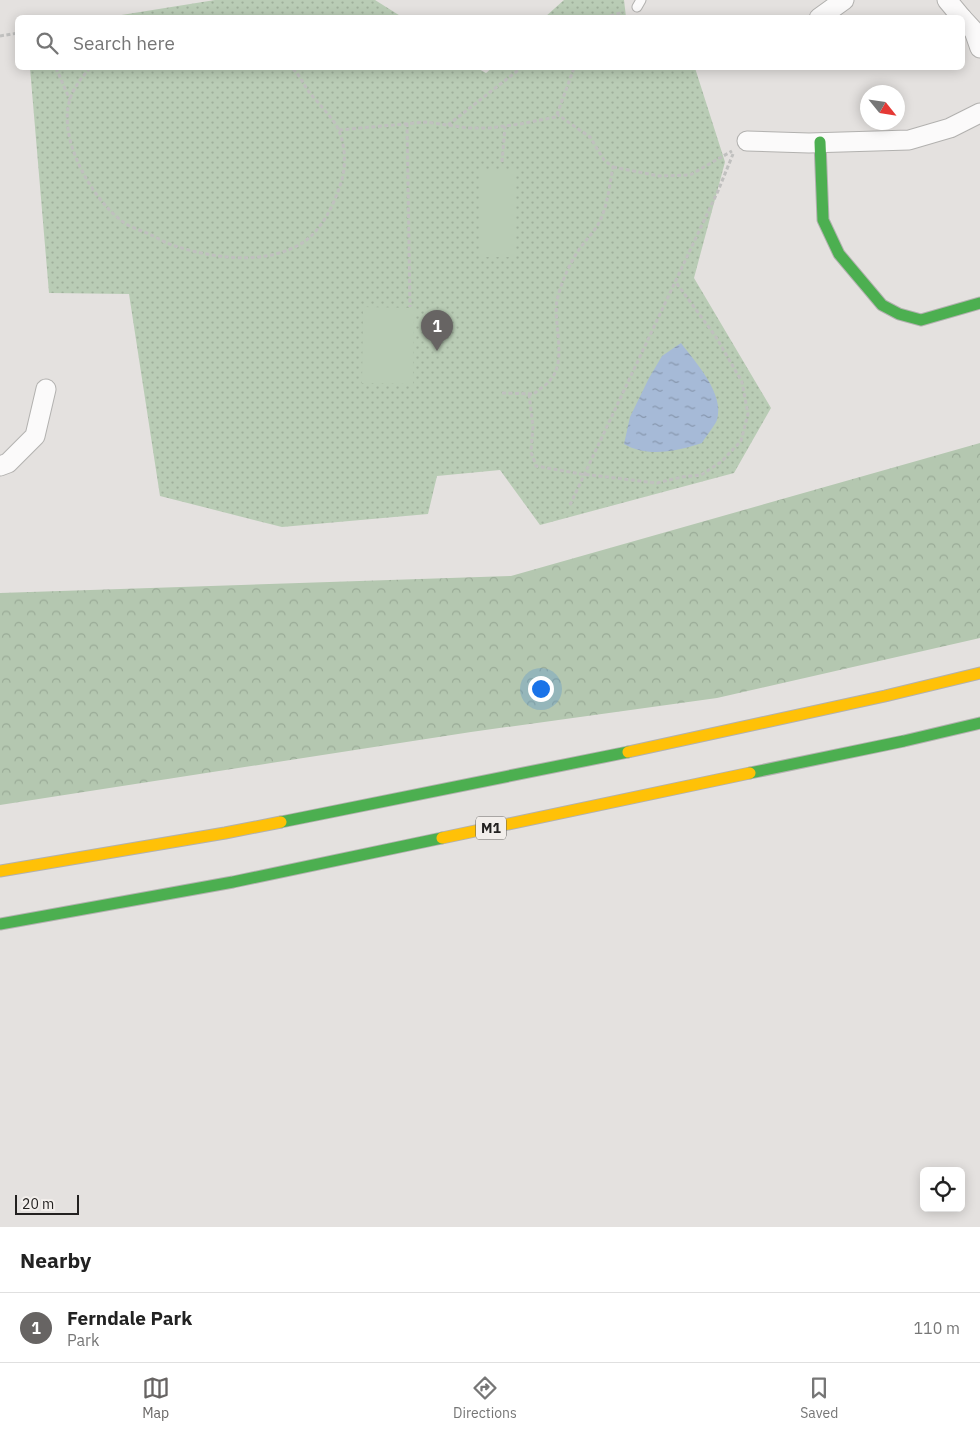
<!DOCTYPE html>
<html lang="en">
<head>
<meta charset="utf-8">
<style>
	body { margin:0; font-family:"IBM Plex Sans",sans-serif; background:#f2f2f2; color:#222 }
	.controls { position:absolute; right:15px; bottom:15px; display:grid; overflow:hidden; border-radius:8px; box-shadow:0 2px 12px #0003 }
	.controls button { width:45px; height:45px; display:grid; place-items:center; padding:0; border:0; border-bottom:1px solid #e0e0e0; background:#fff; color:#222; font:25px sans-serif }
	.compass { position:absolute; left:860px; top:85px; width:45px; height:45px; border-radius:50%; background:#fff; box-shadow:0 2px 12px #0003; rotate:120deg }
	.scale { position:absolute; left:15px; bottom:12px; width:64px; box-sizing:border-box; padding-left:5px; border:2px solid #232120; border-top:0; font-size:14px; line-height:18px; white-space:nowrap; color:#232120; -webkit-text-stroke:4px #f2eeeb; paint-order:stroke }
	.you { position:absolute; left:540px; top:688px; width:18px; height:18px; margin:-12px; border:4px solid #fff; border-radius:50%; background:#1a73e8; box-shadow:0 0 0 8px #1a73e833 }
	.badge { display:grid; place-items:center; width:32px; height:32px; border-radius:50%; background:#676463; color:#fff; font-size:16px; font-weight:700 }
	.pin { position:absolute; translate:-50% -41px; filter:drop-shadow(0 1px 2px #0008) }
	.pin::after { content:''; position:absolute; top:26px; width:18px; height:15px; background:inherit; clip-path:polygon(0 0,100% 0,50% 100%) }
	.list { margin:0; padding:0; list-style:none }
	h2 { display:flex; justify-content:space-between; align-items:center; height:65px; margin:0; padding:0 20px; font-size:21px }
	h2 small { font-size:16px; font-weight:400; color:#767676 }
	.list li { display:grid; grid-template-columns:32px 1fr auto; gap:15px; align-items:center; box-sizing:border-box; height:70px; padding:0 20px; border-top:1px solid #e0e0e0 }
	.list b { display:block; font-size:19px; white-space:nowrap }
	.list p { margin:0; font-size:16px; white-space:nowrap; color:#767676 }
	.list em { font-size:16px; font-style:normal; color:#767676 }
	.icon { flex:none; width:28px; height:28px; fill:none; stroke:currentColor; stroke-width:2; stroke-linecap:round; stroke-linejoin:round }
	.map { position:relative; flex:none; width:980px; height:1227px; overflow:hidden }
	.search { position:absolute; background:#fff; box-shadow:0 2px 12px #0003; left:15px; right:15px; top:15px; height:55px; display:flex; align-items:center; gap:12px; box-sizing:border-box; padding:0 18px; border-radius:8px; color:#767676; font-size:19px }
	.sheet { height:135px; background:#fff }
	nav { display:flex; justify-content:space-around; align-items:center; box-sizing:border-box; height:70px; border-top:1px solid #e0e0e0; background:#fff; font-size:14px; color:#767676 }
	nav a { display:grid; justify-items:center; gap:2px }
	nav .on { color:#676463 }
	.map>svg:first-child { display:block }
	.forest { fill:url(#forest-crowns) }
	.park { fill:url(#park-dots) }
	.pitch { fill:#b9ccb5 }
	.water { fill:url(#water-ripples) }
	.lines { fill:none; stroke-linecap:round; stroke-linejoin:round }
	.lane-casing { stroke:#b2b1af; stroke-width:11 }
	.street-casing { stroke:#b2b1af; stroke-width:21 }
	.fast-casing { stroke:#b2b1af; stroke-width:13 }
	.slow-casing { stroke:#b2b1af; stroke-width:13 }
	.path { stroke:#c0c0bf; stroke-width:3; stroke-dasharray:4 2.5; stroke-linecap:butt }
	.lane { stroke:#fbfafa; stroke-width:9 }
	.street { stroke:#fbfafa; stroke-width:19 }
	.fast { stroke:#4caf50; stroke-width:11 }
	.slow { stroke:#ffc107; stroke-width:11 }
	.labels { text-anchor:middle; stroke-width:4; stroke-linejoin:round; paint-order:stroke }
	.shield { fill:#f2eeeb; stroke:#615e5d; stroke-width:1 }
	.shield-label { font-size:14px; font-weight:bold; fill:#232120 }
</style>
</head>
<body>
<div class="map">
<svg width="980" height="1227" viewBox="0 0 980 1227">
	<defs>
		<pattern id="forest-crowns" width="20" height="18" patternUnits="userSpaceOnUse" patternTransform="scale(1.25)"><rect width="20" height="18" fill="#b4c7b0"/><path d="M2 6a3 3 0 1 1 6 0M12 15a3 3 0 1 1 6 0" fill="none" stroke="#9aab97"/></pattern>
		<pattern id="park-dots" width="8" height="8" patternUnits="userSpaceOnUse" patternTransform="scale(1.25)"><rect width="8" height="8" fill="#b9ccb5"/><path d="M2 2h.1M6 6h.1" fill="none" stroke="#9faf9b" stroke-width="1.8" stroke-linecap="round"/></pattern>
		<pattern id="water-ripples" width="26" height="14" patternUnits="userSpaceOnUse" patternTransform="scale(1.25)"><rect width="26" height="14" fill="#a6bad7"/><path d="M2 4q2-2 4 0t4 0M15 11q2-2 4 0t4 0" fill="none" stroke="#8797ae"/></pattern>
	</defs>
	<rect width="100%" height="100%" fill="#e4e1df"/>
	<polygon class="forest" points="980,443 980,638 717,698 471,732 0,805 0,593 511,576"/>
	<g class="park">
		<polygon points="215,0 375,0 402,17 109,17"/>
		<polygon points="564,0 624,0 626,17 545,17"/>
		<polygon points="30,68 477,68 486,73 492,68 695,68 725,162 694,278 771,408 734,473 540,525 500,470 437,476 428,514 282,527 160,496 129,294 49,293"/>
	</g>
	<g class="pitch">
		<rect x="479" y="169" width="36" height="88"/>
		<polygon points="363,307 414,308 413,384 362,383"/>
	</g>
	<path class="water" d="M681,343C696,363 725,394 717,420C714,427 706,436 702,443C677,451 648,458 624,444L630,417L649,378L662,356Z"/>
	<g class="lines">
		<g class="lane-casing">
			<polyline id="lane" points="637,7 641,0"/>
		</g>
		<g class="street-casing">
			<g id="street">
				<polyline points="947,0 962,18"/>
				<polyline points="819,18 844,0"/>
				<polyline points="962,18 974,31 980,48"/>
				<polyline points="747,141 809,143 909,140 950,128 980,113"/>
				<polyline points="0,466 8,463 35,436 46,389"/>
			</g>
		</g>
		<g class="fast-casing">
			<g id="fast">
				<polyline points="820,142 823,220 839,254 882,305 899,314 921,320 980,303"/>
				<polyline points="750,773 904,741 980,723"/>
				<polyline points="281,822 628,752"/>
				<polyline points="0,924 233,882 442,838"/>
			</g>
		</g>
		<g class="slow-casing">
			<g id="slow">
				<polyline points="628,752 885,696 980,673"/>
				<polyline points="442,838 750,773"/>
				<polyline points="0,871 225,833 281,822"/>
			</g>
		</g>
		<g class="path">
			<polyline points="604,18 623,12"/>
			<polyline points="0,36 18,33"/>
			<polyline points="56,68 70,100"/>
			<path d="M90,68C82,77 74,87 70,99C57,139 92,199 123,222C130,227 139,230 147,233C156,237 165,243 175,246C213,258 260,265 297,246C319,235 332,209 340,186C346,170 346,147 339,131C335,120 317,102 309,92C303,84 300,75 292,68"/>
			<polyline points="407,123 410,307"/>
			<polyline points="448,125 521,68"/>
			<polyline points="339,130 426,122 468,128 490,128 520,124 556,117 574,68"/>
			<polyline points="502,162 505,126"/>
			<polyline points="613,167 659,176 690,175 732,151"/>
			<path d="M502,393L534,394C539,389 547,385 551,379C567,361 553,322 557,300C561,283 569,265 578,251C586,239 597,230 602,216C608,201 610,183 613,167L604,160L590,137L558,115"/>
			<polyline points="529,394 533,427 531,452 536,466 581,474 657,483 682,477 701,475 721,462 741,441 748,414 742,382 716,337 675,281"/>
			<polyline points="570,505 718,191 733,154"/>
		</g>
		<use href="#lane" class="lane"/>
		<use href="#street" class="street"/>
		<use href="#fast" class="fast"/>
		<use href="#slow" class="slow"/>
	</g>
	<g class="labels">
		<rect class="shield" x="476" y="816.5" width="30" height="23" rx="4"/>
		<g class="shield-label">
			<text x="491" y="833">M1</text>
		</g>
	</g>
</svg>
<div class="controls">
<button><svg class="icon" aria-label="locate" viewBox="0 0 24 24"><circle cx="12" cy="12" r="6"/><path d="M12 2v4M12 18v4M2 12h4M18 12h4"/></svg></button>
</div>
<svg class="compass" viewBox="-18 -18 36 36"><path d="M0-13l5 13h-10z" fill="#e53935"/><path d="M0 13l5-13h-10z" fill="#767676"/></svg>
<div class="scale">20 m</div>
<div class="you"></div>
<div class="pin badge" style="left:437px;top:351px">1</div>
<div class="search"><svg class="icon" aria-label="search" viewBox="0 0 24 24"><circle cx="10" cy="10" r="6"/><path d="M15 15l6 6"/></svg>Search here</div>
</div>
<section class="sheet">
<h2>Nearby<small></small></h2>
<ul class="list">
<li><span class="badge">1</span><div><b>Ferndale Park</b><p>Park</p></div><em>110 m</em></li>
</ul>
</section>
<nav>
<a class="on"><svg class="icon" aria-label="map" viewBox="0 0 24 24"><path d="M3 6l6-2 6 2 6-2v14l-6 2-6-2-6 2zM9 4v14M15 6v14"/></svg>Map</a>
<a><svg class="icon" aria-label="directions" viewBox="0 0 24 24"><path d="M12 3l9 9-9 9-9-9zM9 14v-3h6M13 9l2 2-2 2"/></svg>Directions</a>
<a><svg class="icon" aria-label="saved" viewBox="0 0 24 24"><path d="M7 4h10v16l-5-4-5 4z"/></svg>Saved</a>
</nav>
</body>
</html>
